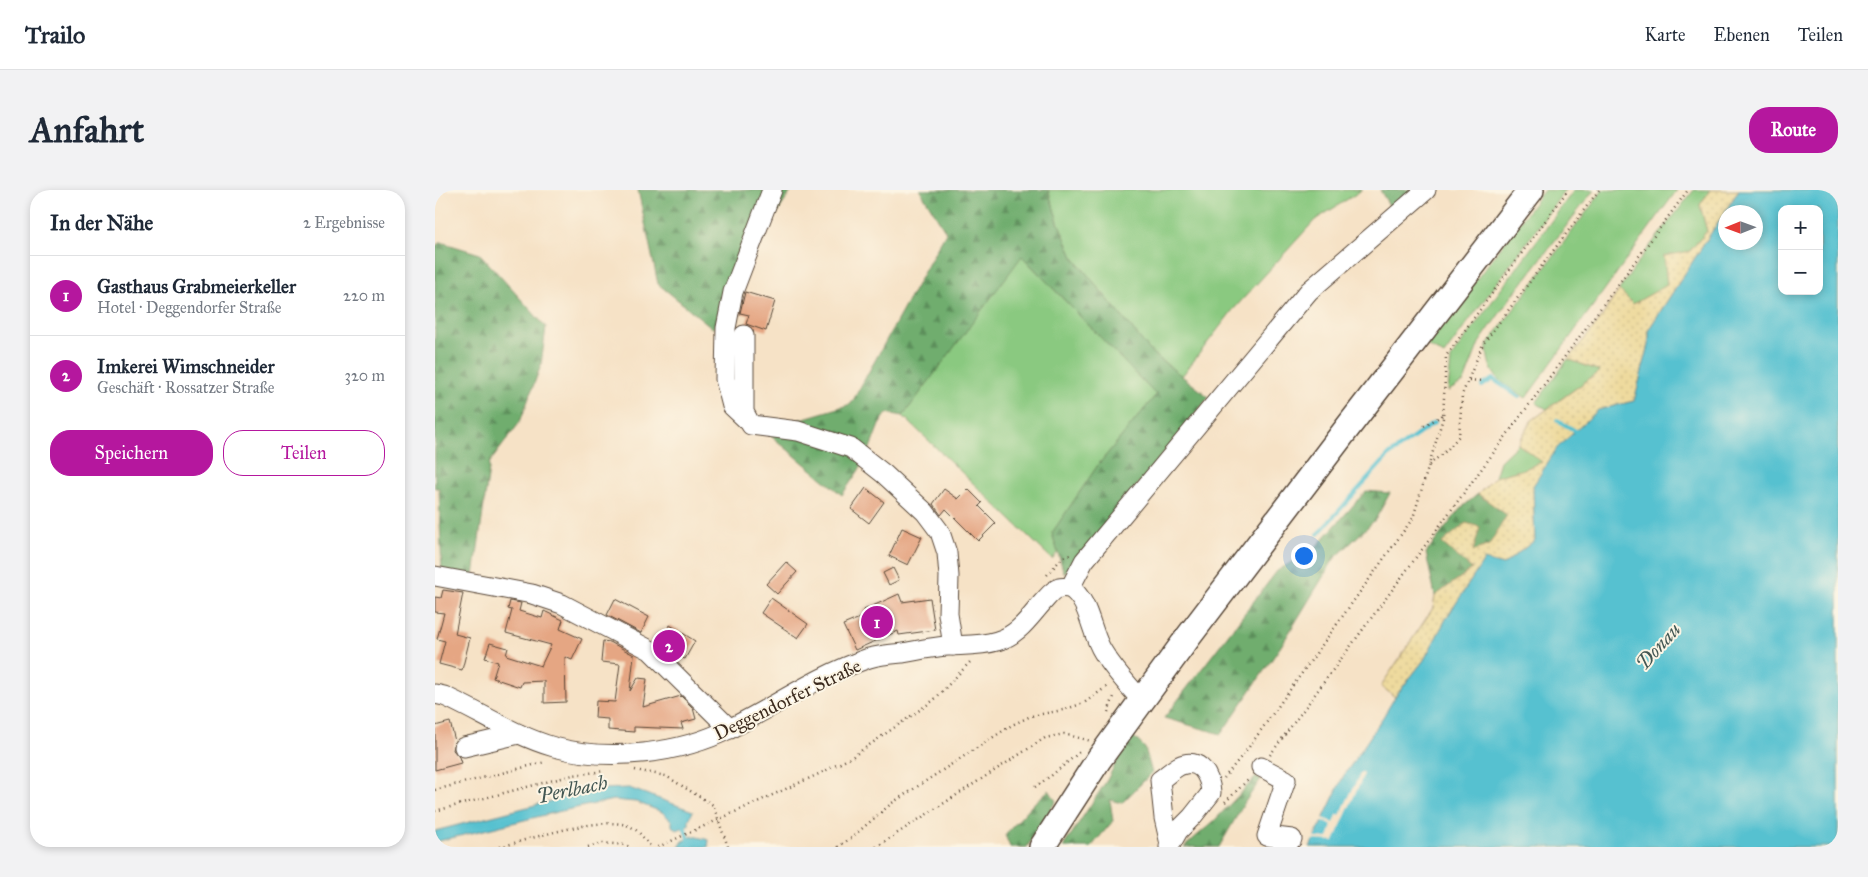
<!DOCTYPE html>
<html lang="de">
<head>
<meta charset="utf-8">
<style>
	body { margin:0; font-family:"IM FELL Great Primer",serif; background:#f2f2f3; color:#1f2937 }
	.controls { position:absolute; right:15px; top:15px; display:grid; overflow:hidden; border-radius:10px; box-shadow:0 2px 8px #0003 }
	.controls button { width:45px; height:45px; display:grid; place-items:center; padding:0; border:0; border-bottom:1px solid #e0e1e3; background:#fff; color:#1f2937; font:25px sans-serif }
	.compass { position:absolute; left:1283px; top:15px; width:45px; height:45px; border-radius:50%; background:#fff; box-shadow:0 2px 8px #0003; rotate:269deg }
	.you { position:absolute; left:868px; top:365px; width:18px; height:18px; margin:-12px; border:4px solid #fff; border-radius:50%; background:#1a73e8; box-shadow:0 0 0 8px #1a73e833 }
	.badge { display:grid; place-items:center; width:32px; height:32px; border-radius:50%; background:#b5179e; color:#fff; font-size:16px; font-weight:700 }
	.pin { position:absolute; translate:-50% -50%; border:2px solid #fff; box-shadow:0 1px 5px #0006 }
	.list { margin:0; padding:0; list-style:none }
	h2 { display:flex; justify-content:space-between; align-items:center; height:65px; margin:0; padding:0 20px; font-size:21px }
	h2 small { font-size:16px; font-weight:400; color:#747a83 }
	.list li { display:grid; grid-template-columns:32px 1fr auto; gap:15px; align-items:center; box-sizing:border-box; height:80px; padding:0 20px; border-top:1px solid #e0e1e3 }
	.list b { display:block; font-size:19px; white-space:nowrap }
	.list p { margin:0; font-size:16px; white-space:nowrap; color:#747a83 }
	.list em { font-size:16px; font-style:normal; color:#747a83 }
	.actions { display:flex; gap:10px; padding:15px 20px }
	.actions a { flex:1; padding:11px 0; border:1px solid #b5179e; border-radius:20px; text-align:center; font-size:18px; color:#b5179e }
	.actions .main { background:#b5179e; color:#fff }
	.map { position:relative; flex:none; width:1403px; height:657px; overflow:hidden; border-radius:20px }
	header { display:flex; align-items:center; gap:30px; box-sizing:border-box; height:70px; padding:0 25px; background:#fff; border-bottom:1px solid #e0e1e3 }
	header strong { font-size:24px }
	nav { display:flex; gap:28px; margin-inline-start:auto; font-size:18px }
	.intro { display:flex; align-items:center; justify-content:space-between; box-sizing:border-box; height:120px; padding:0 30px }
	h1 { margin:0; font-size:35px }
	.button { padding:12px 22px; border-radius:20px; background:#b5179e; color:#fff; font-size:18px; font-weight:700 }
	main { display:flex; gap:30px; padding:0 30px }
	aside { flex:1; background:#fff; border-radius:20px; box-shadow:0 2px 8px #0003 }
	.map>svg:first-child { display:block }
	.green { fill:#8ac980; stroke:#627a4f }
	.forest { fill:url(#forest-firs); stroke:#556c46 }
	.sand { fill:url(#sand-dots); stroke:#94825e }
	.water { fill:#56c1d0; stroke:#487677; fill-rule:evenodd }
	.pier { fill:#f6e2c6 }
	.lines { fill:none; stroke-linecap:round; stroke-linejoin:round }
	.stream { stroke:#56c1d0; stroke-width:4 }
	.building { fill:#e5a683 }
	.minor-casing { stroke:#574637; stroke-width:21 }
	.major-casing { stroke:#574637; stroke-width:28 }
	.path { stroke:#574637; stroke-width:2.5; stroke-dasharray:1 4; stroke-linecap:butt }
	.minor { stroke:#fff; stroke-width:19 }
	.major { stroke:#fff; stroke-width:25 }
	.labels { text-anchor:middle; stroke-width:4; stroke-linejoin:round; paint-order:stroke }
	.street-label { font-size:19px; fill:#3b2a1e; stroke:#fcf5e5 }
	.water-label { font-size:20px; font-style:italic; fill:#435753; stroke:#fcf5e5 }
</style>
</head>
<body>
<header>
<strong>Trailo</strong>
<nav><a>Karte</a><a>Ebenen</a><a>Teilen</a></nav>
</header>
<div class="intro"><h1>Anfahrt</h1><a class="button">Route</a></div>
<main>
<aside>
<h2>In der Nähe<small>2 Ergebnisse</small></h2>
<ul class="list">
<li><span class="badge">1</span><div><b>Gasthaus Grabmeierkeller</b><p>Hotel · Deggendorfer Straße</p></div><em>220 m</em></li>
<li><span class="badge">2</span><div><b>Imkerei Wimschneider</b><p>Geschäft · Rossatzer Straße</p></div><em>320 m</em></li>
</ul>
<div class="actions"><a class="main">Speichern</a><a>Teilen</a></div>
</aside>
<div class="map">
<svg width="1403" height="657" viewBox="0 0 1403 657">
	<defs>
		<pattern id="forest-firs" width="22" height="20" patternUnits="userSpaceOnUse" patternTransform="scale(1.25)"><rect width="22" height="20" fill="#6fad6e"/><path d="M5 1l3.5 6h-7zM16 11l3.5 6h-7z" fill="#5c8d5a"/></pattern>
		<pattern id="sand-dots" width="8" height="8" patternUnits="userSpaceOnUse" patternTransform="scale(1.25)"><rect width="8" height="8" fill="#eeda9e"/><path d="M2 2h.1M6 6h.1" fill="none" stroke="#cdbb88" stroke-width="1.8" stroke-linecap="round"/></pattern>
	</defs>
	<rect width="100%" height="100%" fill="#fcf5e5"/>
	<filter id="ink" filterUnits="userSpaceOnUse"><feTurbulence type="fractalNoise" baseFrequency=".02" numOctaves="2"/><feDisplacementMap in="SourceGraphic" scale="10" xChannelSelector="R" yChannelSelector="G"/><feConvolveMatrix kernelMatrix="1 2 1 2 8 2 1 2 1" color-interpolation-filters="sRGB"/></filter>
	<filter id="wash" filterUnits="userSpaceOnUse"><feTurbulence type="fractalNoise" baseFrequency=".0096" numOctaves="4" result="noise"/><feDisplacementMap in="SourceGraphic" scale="20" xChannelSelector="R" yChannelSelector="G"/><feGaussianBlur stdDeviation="1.12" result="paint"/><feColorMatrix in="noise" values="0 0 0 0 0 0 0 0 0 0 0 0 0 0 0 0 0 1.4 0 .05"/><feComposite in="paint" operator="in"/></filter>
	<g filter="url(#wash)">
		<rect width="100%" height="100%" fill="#f6e2c6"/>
		<g class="green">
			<polygon points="613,0 927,0 880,30 797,121 747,186 717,163 638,67 623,32"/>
			<polygon points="1109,0 1130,0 1009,165 992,155"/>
			<polygon points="1139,0 1159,0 1074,110 1044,153 1029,192 1013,201 1016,169 1020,162"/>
			<path d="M1168,0H1242L1091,208C1067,193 1052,187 1052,155Z"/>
			<polygon points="1259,0 1275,0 1265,15 1272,41 1255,61 1233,95 1198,114 1184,100 1211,61"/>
			<polygon points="586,65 721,205 663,275 617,343 623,362 617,369 468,226"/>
			<polygon points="1133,169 1165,181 1112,219 1101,213"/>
			<polygon points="1083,254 1108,272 1089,279 1060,287 1065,271"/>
		</g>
		<g class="forest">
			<polygon points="203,0 357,0 300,89 279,139 223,94"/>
			<polygon points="485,0 613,0 623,32 638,67 717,163 774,207 654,355 629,383 617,343 663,275 721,205 587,66 468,226 452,223 444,235 430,271 407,305 329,240 416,214 511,42"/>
			<polygon points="945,0 980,0 956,19"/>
			<polygon points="6,52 45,64 111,137 106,175 85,232 55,272 38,393 7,388 4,298 0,298 0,56"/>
			<polygon points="931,301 955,303 940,330 899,369 846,456 786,544 729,528 842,381 881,357"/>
			<polygon points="1043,304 1072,325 1057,357 1038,362 1007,353 1037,379 1000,406 991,363 1025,319"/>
			<polygon points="696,544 710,558 717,583 687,613 675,610 678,631 656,657 628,657 672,590"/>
			<polygon points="821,587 826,589 810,612 784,657 749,657 779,631"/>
			<polygon points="614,600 621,611 592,657 575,657 570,645 598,614"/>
		</g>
		<polygon class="sand" points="1275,0 1304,0 1214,139 1214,155 1199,211 1163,220 1098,296 1100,350 1068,375 1049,371 1011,429 989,470 960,507 946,496 998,418 1000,406 1037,379 1007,353 1031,333 1045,337 1038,361 1054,355 1072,325 1043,304 1060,287 1089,279 1107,272 1083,254 1096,231 1165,181 1133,169 1162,134 1184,100 1198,114 1232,95 1229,66 1255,61 1272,41 1265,15"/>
		<g class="water">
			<path d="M1304,0H1403V657H875L908,587L945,532L960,507L989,470L1011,429L1049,370L1068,375L1100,350L1098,296L1122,258L1163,220L1199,211L1214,155V139ZM1347,19H1384V101H1347ZM1290,22H1320V52H1290Z"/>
			<polygon points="194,598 258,621 254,630 254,635 242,640 237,636 237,631 227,622 201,612 178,610 122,622 0,652 0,641 162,599"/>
			<polygon points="258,646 274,650 273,657 244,657 248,651"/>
		</g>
		<polygon class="pier" points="926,582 929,584 899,651 876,650 876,648 893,648 897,635 885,630 886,627 899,633 902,625 905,625"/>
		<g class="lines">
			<g class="stream">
				<polyline points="1047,196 1058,189 1084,207"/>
				<polyline points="1122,230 1144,243"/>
				<polyline points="883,344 954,265 999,233"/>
				<polyline points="248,633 256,657"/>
			</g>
		</g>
		<g id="blocks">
			<g class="building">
				<polygon points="310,102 340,111 331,141 311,134 314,125 305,123"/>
				<polygon points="431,298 449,312 434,333 416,319"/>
				<polygon points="509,299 523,309 533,299 547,313 544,316 561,333 543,351 511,319 506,325 498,314"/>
				<polygon points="467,338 487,347 473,375 454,366"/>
				<polygon points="351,372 362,382 342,404 331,394"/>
				<polygon points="458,378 464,390 454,395 448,383"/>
				<polygon points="8,400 28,403 20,444 35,448 27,480 4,474 10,451 2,449 9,423 0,422 0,407 6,408"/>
				<polygon points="464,404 467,412 495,408 500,440 464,445 463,441 420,460 408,435 432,425 429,420"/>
				<polygon points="336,408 373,434 363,448 326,423"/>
				<polygon points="180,409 214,427 206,443 172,425"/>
				<polygon points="75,411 86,413 84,421 107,428 109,421 128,430 125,439 147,449 137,470 130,467 131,512 109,513 109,491 87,492 85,497 58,488 63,472 50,468 55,453 73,458 71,465 106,476 116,455 71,443 77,420 73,419"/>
				<polygon points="235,435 260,451 250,469 230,459 224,453"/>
				<polygon points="168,451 175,452 199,465 195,501 203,488 212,489 208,517 246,506 258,518 261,529 246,533 248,539 199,537 199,542 173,540 173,529 160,528 161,511 180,512 185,474 166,472"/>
				<polygon points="15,532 20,551 18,560 24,567 26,573 0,580 0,536"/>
			</g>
		</g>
	</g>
	<g filter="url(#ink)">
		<use href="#blocks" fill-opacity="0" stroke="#574637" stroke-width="1"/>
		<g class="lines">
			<g class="minor-casing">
				<g id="minor">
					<polyline points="309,145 309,222 316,235 363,241 416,258 449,284 490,322 505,342 512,363 514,386 513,424 518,456"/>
					<polyline points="312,230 297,216 290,189 291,138 298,102 337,0"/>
					<polyline points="0,386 97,404 127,414 215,460 295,539"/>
					<polyline points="635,398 649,371 874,101 991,0"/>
					<path d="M635,398C655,411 655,442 668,462C679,480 693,495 707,511"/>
					<path d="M0,504L9,506C45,522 80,546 119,557C173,572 246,564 296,538C344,514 382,486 434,468C445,465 457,464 468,463C483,460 498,457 513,456C529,455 546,456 562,451C582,446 594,428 607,413C612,408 617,400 624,398C628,397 632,398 635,398"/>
					<polyline points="29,557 84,544"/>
					<polyline points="826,577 851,590 832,646 857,649"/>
					<path d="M734,657L743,641L757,627L776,603C775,586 765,566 744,576C737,580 731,586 725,590L729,628L735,654"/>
				</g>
			</g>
			<g class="major-casing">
				<polyline id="major" points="607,657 664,569 754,446 913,237 1096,0"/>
			</g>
			<g class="path">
				<polyline points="1034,190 1047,191"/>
				<polyline points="989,236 1008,225"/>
				<polyline points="994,275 1012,260 1024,246 1027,205 1048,154 1164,0"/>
				<polyline points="612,385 628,367 635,365"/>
				<polyline points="673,522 680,504"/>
				<polyline points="835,565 1253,0"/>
				<polyline points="200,580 231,586 278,615 293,657"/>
				<polyline points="789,588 814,557 978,328 1008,228 1011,166 1133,0"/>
				<polyline points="600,597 617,585 646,561"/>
				<polyline points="0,600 110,572"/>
				<polyline points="790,612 815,588"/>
				<polyline points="0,621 138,585 170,581"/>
				<path d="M65,657C95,649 167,625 194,636C204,640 209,649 216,657"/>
				<polyline points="153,657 167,653 191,655 194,657"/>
				<polyline points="223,657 386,583 417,567 499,510 535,472"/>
				<polyline points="403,657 416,648 457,613 577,535 596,526 628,520 649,513 674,495"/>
				<polyline points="441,657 610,548 629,544 656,551"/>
			</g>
			<use href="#minor" class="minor"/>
			<use href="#major" class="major"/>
		</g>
	</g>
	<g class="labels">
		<g class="street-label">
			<text transform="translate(352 509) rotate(-26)" y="7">Deggendorfer Straße</text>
		</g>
		<g class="water-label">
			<text transform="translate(1223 456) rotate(-48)" y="7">Donau</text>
			<text transform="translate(137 599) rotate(-12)" y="7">Perlbach</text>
		</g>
	</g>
</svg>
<div class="controls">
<button>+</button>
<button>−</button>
</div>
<svg class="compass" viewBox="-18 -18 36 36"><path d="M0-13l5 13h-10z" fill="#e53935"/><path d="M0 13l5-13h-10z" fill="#747a83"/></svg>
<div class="you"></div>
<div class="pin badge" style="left:442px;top:432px">1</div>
<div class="pin badge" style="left:234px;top:456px">2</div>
</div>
</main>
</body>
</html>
